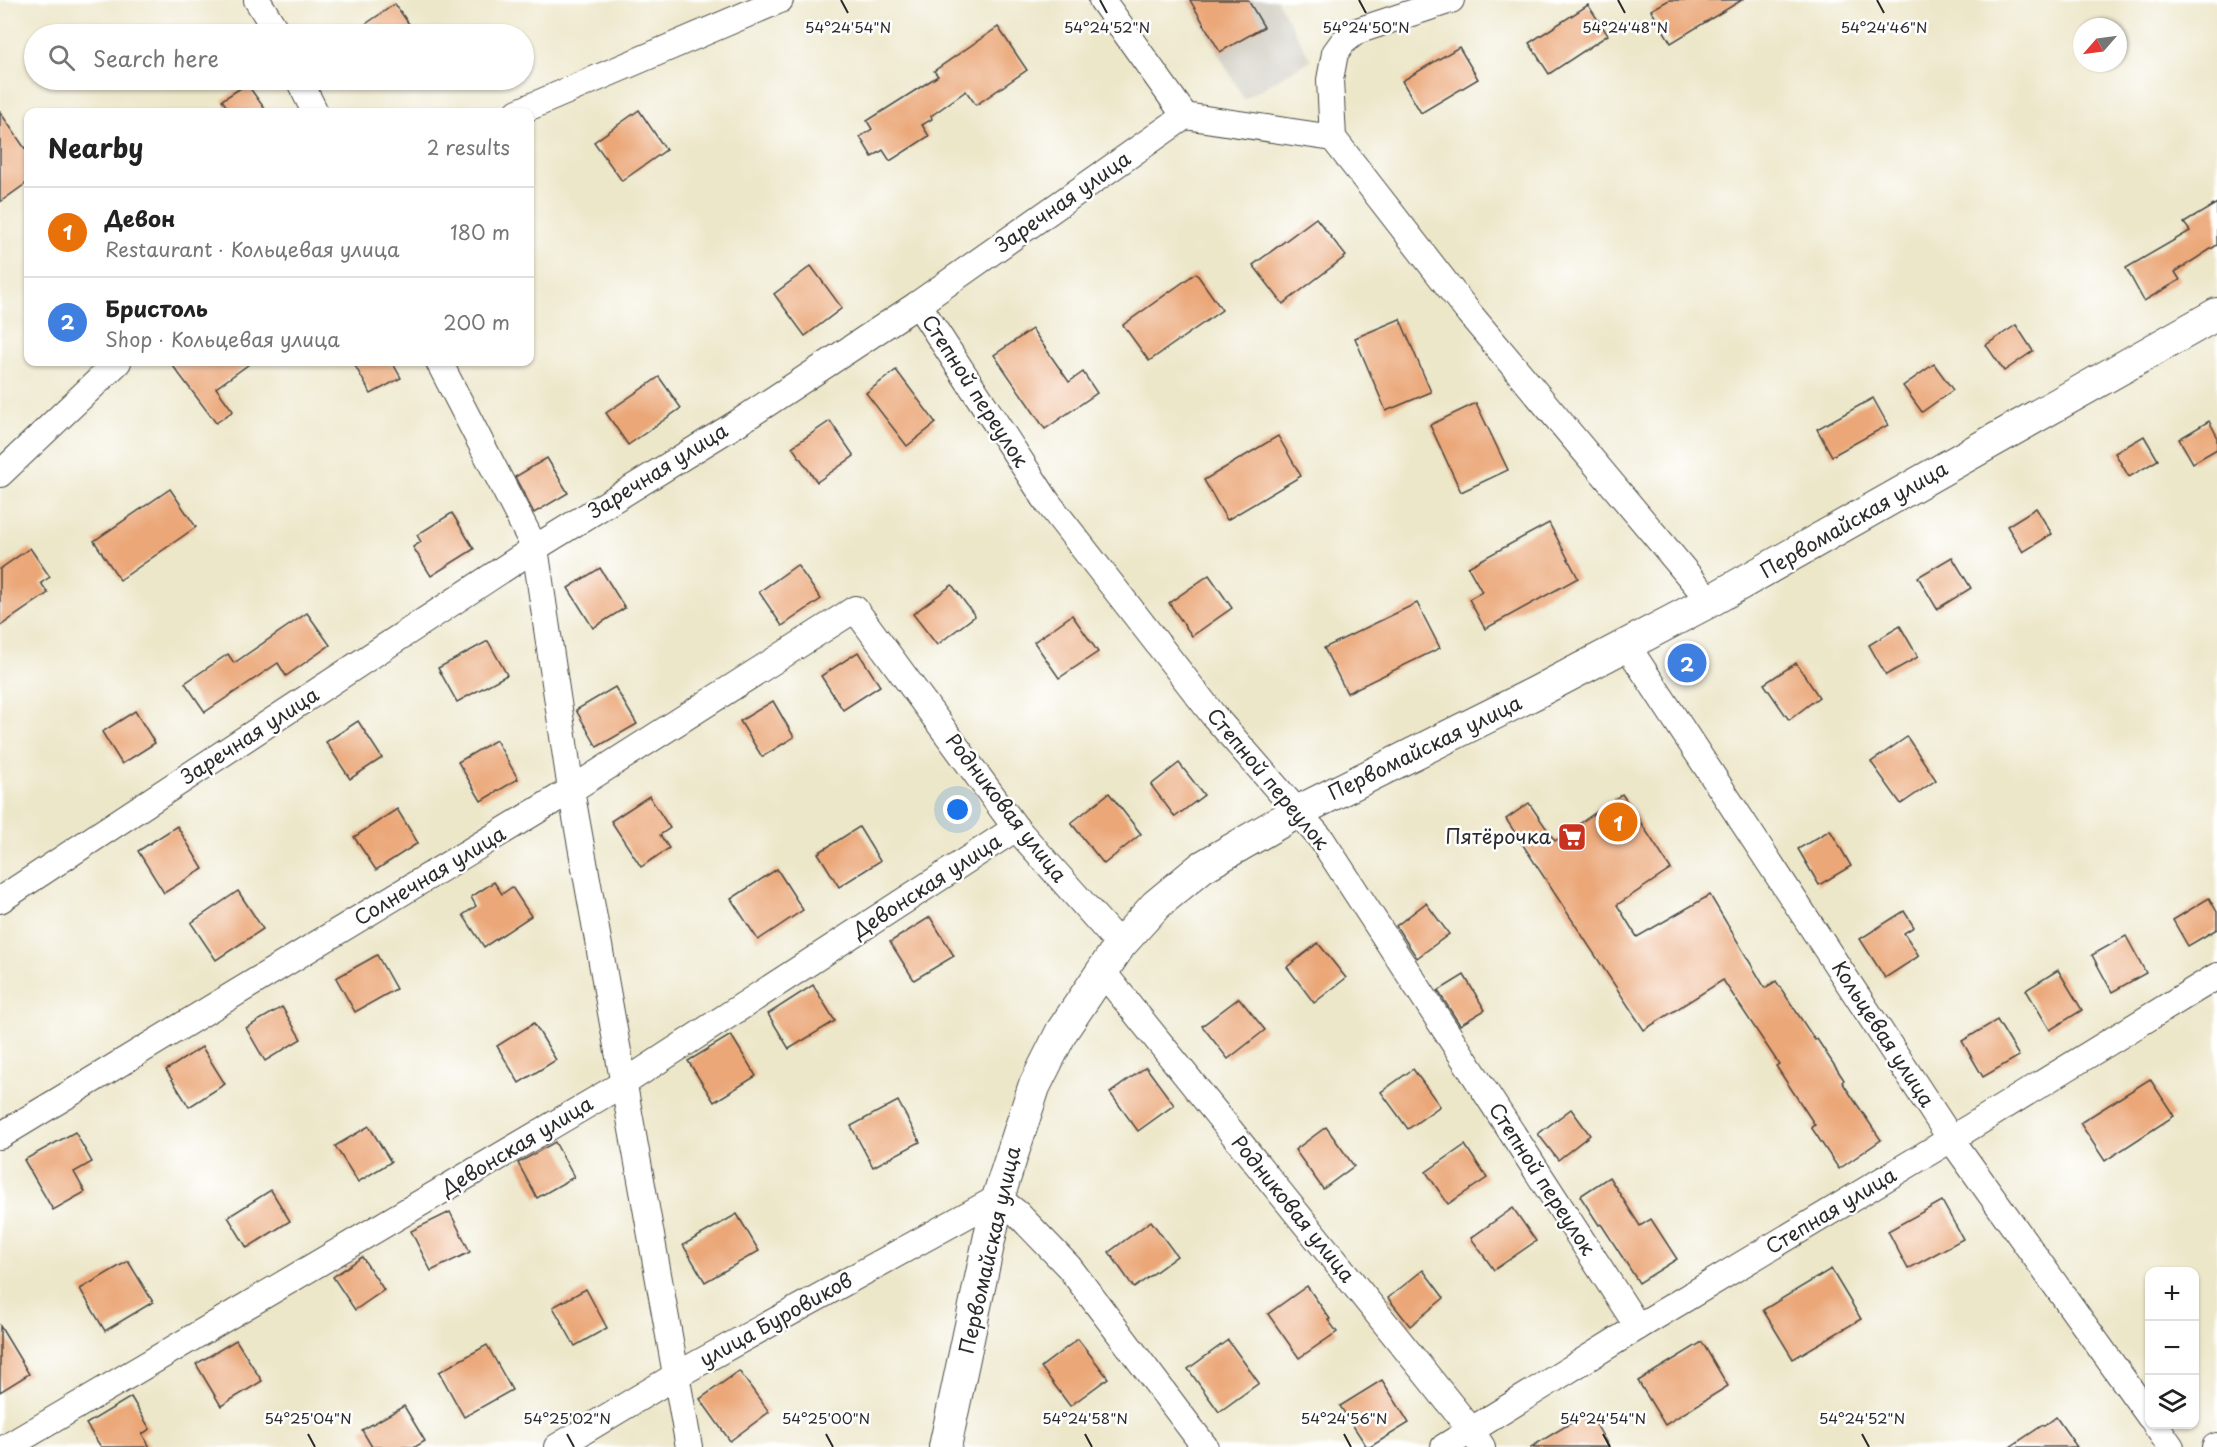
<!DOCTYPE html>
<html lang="en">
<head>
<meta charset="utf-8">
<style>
	body { margin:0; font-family:"Playpen Sans",sans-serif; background:#f2f2f2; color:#222 }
	.controls { position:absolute; right:18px; bottom:18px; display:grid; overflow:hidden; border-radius:12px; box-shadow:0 2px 4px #0004 }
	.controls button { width:54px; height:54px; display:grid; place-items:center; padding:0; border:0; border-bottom:2px solid #e0e0e0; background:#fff; color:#222; font:30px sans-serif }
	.compass { position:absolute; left:2073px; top:18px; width:54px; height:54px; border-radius:50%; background:#fff; box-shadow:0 2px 4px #0004; rotate:242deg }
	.you { position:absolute; left:958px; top:810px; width:21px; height:21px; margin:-15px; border:4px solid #fff; border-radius:50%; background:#1a73e8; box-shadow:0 0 0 9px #1a73e833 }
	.badge { display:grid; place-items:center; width:39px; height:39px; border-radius:50%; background:#2563eb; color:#fff; font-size:20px; font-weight:700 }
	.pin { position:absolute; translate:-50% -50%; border:3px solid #fff; box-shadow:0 2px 6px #0006 }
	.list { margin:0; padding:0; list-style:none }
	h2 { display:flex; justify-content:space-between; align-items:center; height:78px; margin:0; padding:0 24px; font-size:26px }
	h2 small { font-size:20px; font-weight:400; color:#767676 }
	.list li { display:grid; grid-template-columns:39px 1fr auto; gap:18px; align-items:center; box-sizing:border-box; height:90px; padding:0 24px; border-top:2px solid #e0e0e0 }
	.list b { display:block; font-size:22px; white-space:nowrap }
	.list p { margin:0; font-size:20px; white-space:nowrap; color:#767676 }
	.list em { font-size:20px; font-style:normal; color:#767676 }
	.icon { flex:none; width:33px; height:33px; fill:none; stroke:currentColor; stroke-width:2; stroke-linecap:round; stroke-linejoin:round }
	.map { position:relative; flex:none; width:2217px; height:1447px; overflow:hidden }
	.search { position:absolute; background:#fff; box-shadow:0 2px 4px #0004; left:24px; top:24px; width:510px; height:66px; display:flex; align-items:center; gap:15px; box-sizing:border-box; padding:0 21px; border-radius:33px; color:#767676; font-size:22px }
	.panel { position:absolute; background:#fff; box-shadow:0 2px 4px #0004; left:24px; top:108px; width:510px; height:258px; border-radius:12px }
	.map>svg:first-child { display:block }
	.industrial { fill:#c8c4b8 }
	.building { fill:#eba778 }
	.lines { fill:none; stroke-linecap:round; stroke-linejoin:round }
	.minor-casing { stroke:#484743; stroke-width:28 }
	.tertiary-casing { stroke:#484743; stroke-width:34 }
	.minor { stroke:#fff; stroke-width:26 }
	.tertiary { stroke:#fff; stroke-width:32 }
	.ticks { fill:none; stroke:#2b2b2b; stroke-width:2 }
	.labels { text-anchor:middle; stroke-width:5; stroke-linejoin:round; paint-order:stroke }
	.street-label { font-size:20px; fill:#2b2b2b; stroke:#fff }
	.poi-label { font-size:20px; fill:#2b2b2b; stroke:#fff; text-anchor:end }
	.ticks-label { font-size:15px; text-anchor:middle; fill:#2b2b2b; stroke:#fff; stroke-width:5; stroke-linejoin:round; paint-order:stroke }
</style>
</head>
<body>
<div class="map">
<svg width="2217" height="1447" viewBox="0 0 2217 1447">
	<rect width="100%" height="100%" fill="#fff"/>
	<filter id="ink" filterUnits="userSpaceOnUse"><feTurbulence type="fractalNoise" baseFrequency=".0167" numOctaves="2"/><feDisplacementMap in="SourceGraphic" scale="12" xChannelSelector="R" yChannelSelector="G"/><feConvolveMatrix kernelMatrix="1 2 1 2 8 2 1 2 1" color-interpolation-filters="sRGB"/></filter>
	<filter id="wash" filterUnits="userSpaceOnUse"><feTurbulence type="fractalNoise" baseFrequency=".008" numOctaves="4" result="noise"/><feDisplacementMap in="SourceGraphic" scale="24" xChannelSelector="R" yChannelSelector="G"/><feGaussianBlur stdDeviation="1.35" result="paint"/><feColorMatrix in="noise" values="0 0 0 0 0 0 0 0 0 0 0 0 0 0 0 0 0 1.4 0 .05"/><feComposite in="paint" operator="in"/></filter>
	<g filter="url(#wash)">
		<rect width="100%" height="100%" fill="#ede7ca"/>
		<polygon class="industrial" points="1188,0 1277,0 1311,60 1244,99"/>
		<g id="blocks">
			<g class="building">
				<polygon points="1190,0 1248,0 1264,27 1220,52"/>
				<polygon points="1669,0 1742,0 1671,43 1651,10"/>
				<polygon points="395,4 416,34 351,34"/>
				<polygon points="1588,5 1608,35 1549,74 1529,43"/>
				<polygon points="998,27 1027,70 976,105 966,91 931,116 932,119 922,125 929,136 890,161 883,150 872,157 860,137 872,129 867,121 938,76 934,71"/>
				<polygon points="1459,47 1478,79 1421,113 1402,81"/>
				<polygon points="247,84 267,112 230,112 222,100"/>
				<polygon points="639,110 666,150 622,181 594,142"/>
				<polygon points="0,112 28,153 28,182 0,202"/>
				<polygon points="2217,203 2217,245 2175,272 2180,280 2144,301 2126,268 2190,231 2184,223"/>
				<polygon points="1316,218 1346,256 1283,304 1253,265"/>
				<polygon points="811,266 842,308 805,336 774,294"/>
				<polygon points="1196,273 1222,310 1149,361 1123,325"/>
				<polygon points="1400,319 1431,392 1386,411 1355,338"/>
				<polygon points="2016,325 2033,351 2004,371 1986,345"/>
				<polygon points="1032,329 1069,382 1083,372 1097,393 1045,429 994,355"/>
				<polygon points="170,362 252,362 216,388 233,411 216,423"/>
				<polygon points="353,362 392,362 401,378 371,394"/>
				<polygon points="1934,364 1953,390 1922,412 1903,386"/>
				<polygon points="896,370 936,423 907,446 866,393"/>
				<polygon points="659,377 681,408 628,445 606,413"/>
				<polygon points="1873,398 1888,425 1832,456 1817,429"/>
				<polygon points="1476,403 1508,470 1461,492 1430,425"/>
				<polygon points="830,421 854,456 817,482 792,447"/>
				<polygon points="2209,421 2217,436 2217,449 2193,463 2179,439"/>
				<polygon points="1278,436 1301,476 1227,520 1204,480"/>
				<polygon points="2144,436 2158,460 2129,477 2115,453"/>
				<polygon points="547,458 568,493 534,513 515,477"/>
				<polygon points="170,489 196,527 120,580 94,541"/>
				<polygon points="2036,508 2052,534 2023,552 2007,526"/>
				<polygon points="452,513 474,549 431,576 413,547 421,542 417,535"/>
				<polygon points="1549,523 1578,578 1485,629 1469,599 1482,592 1468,567"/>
				<polygon points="30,548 50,577 41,583 48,593 0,626 0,569"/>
				<polygon points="1952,557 1971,588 1937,609 1918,577"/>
				<polygon points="797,565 821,599 782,626 759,592"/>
				<polygon points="600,568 625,608 593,628 568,588"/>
				<polygon points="1209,575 1232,608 1192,636 1169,603"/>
				<polygon points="952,585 975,616 937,645 913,614"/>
				<polygon points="1417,603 1440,648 1347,693 1324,648"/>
				<polygon points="307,613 330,645 286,676 278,663 205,712 185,683 228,654 234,663"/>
				<polygon points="1072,615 1098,652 1059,678 1034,642"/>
				<polygon points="1900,626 1918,657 1886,675 1869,645"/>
				<polygon points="488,641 507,675 457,702 438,668"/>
				<polygon points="858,652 880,686 843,710 821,676"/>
				<polygon points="1796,663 1819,697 1789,720 1764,684"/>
				<polygon points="615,687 637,724 597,747 576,710"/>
				<polygon points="773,701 794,737 762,757 740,721"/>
				<polygon points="135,711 155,743 122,764 102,732"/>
				<polygon points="358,721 382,758 350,779 326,742"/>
				<polygon points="1907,737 1936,780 1901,804 1871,762"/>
				<polygon points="496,740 518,779 481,801 458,762"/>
				<polygon points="1179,763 1204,795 1175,817 1151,785"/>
				<polygon points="1109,793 1141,834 1104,864 1071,823"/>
				<polygon points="1622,794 1671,869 1617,905 1637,937 1710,895 1765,988 1776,981 1815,1040 1817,1039 1844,1080 1842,1082 1881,1140 1839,1169 1811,1127 1815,1125 1776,1066 1779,1064 1723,980 1644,1030 1506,819 1529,803 1555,841"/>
				<polygon points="649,796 670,828 660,835 669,848 641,867 611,821"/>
				<polygon points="397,809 418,843 376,870 354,837"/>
				<polygon points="177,826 203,869 164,893 138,851"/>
				<polygon points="859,827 880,861 839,887 818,853"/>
				<polygon points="1830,830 1851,866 1819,885 1798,849"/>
				<polygon points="777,869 803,910 758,940 731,899"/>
				<polygon points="494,882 502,894 512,887 531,916 484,947 463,915 476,906 471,897"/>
				<polygon points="238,891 263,929 216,960 191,923"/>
				<polygon points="2209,898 2217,912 2217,929 2188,946 2173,920"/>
				<polygon points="1426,903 1449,934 1417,958 1396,926"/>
				<polygon points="1904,911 1914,927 1904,933 1919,956 1885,978 1860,939"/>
				<polygon points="930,917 954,956 914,980 890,942"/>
				<polygon points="2126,936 2146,973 2112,992 2092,955"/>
				<polygon points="1318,943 1346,978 1314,1003 1287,967"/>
				<polygon points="377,955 396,989 355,1012 336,978"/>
				<polygon points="2058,970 2082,1010 2050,1030 2026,990"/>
				<polygon points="1464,975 1485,1010 1460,1025 1438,991"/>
				<polygon points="813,985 835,1021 789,1049 768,1014"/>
				<polygon points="1239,998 1265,1030 1228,1059 1202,1026"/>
				<polygon points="282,1007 301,1039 265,1061 246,1028"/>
				<polygon points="1997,1020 2019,1056 1983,1077 1962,1041"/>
				<polygon points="534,1023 556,1060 519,1083 497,1046"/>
				<polygon points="731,1035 756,1076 714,1102 688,1061"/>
				<polygon points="202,1047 225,1084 189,1107 166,1070"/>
				<polygon points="1146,1067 1174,1105 1138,1131 1110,1093"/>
				<polygon points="1413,1069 1440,1106 1408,1129 1381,1092"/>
				<polygon points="2150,1079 2174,1116 2105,1161 2080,1123"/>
				<polygon points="898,1101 920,1142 873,1167 851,1126"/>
				<polygon points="1571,1109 1590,1135 1558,1160 1538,1134"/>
				<polygon points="369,1126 391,1162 358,1182 335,1146"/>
				<polygon points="1326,1127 1354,1166 1323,1189 1295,1150"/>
				<polygon points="75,1132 92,1162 74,1172 85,1192 53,1210 24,1160"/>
				<polygon points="555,1142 574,1177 537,1198 518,1163"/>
				<polygon points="1465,1145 1487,1178 1448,1204 1426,1172"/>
				<polygon points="1609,1177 1640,1226 1651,1219 1677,1259 1639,1283 1601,1224 1599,1225 1580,1196"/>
				<polygon points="271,1190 290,1221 247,1248 228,1217"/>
				<polygon points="1942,1201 1963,1239 1908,1269 1888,1231"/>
				<polygon points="1513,1208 1536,1241 1494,1270 1471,1238"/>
				<polygon points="450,1212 470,1252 431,1271 411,1231"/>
				<polygon points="737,1214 759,1251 705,1282 683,1245"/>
				<polygon points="1151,1221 1177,1256 1134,1288 1109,1252"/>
				<polygon points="362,1257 384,1290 355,1310 333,1277"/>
				<polygon points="128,1261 153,1302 105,1331 80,1289"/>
				<polygon points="1831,1269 1861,1319 1793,1359 1763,1310"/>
				<polygon points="1423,1270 1444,1298 1410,1326 1388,1298"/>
				<polygon points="1307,1286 1330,1319 1328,1320 1337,1332 1299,1358 1268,1314"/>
				<polygon points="586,1289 607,1328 575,1346 553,1307"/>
				<polygon points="0,1326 29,1374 0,1392"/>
				<polygon points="1078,1339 1108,1378 1070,1406 1041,1367"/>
				<polygon points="236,1340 262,1381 221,1406 196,1364"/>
				<polygon points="1228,1340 1259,1383 1219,1412 1188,1369"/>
				<polygon points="1702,1342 1728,1386 1665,1425 1638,1381"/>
				<polygon points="487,1345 512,1390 464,1417 439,1372"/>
				<polygon points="739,1371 769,1412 730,1441 700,1399"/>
				<polygon points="1382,1380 1409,1423 1370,1447 1367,1447 1340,1406"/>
				<polygon points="131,1397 150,1429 142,1434 150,1447 101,1447 86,1424"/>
				<polygon points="404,1406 425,1441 415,1447 372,1447 362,1430"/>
				<polygon points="1589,1412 1609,1447 1531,1447"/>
				<polygon points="2056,1417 2077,1447 2010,1447 2043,1425 2044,1426"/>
			</g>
		</g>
	</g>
	<g filter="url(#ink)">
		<use href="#blocks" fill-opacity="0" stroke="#484743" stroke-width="1.5"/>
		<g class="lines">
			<g class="minor-casing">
				<g id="minor">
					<polyline points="257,0 278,34"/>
					<polyline points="1102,0 1185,116"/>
					<polyline points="1451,0 1357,31 1343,42 1335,53 1330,80 1333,138 1469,313 1710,601"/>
					<polyline points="299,80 315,112"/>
					<polyline points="518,112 780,0"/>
					<polyline points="918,304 1048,503 1214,716 1322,840 1638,1327"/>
					<polyline points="439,362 535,548 571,790 689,1447"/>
					<polyline points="0,474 118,362"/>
					<polyline points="1626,644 1951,1139 2150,1417"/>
					<polyline points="0,900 535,548 736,424 918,304 1185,116 1333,138"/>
					<polyline points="1102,971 1471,1430 1482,1447"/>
					<polyline points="0,1136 571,790 855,609 1016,828 1120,945"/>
					<polyline points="2155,1424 2171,1447"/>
					<polyline points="7,1447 624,1083 1016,828"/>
					<polyline points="557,1447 677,1375 998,1198 1018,1214 1069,1267 1205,1447"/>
					<polyline points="1444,1447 1638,1327 1951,1139 2217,976"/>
					<polyline points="2215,1447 2217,1446"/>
				</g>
			</g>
			<g class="tertiary-casing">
				<polyline id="tertiary" points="945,1447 998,1198 1034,1087 1062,1031 1120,945 1156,905 1202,867 1299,811 1535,693 1710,601 2217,314"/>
			</g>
			<use href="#minor" class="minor"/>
			<use href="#tertiary" class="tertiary"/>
		</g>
	</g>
	<path class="ticks" d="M841,0L848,13M1100,0L1107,13M1359,0L1366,13M1618,0L1625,13M1877,0L1884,13M308,1434L315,1447M567,1434L574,1447M826,1434L833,1447M1085,1434L1092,1447M1344,1434L1351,1447M1603,1434L1610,1447M1862,1434L1869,1447"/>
	<defs>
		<g id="supermarket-square" transform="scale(1.5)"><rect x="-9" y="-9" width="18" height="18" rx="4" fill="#c8321e" stroke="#fff"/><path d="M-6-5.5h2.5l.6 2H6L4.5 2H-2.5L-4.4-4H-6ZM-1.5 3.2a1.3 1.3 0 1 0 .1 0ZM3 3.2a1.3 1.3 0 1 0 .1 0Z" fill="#fff"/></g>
	</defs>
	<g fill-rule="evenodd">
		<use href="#supermarket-square" x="1572" y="837"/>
	</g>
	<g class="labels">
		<g class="street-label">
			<text transform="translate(1063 202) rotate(-35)" y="7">Заречная улица</text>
			<text transform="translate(975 391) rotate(57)" y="7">Степной переулок</text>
			<text transform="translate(658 471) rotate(-32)" y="7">Заречная улица</text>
			<text transform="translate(1854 520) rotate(-30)" y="7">Первомайская улица</text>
			<text transform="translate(250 736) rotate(-33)" y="7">Заречная улица</text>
			<text transform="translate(1425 748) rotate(-26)" y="7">Первомайская улица</text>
			<text transform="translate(1268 779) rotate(50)" y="7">Степной переулок</text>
			<text transform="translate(1006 808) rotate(52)" y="7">Родниковая улица</text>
			<text transform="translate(430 876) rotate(-31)" y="7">Солнечная улица</text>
			<text transform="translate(927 886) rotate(-33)" y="7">Девонская улица</text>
			<text transform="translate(1883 1034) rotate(57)" y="7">Кольцевая улица</text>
			<text transform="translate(517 1146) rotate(-31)" y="7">Девонская улица</text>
			<text transform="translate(1542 1179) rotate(57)" y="7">Степной переулок</text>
			<text transform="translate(1293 1209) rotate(51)" y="7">Родниковая улица</text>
			<text transform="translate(1831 1211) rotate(-31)" y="7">Степная улица</text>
			<text transform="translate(990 1250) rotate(-77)" y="7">Первомайская улица</text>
			<text transform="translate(776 1320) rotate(-29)" y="7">улица Буровиков</text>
		</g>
		<g class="poi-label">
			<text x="1551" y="844">Пятёрочка</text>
		</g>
	</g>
	<g class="ticks-label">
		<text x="848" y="33">54°24'54"N</text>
		<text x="1366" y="33">54°24'50"N</text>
		<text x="1625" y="33">54°24'48"N</text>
		<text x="1107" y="33">54°24'52"N</text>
		<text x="1884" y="33">54°24'46"N</text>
		<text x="308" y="1424">54°25'04"N</text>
		<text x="567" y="1424">54°25'02"N</text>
		<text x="826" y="1424">54°25'00"N</text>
		<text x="1085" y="1424">54°24'58"N</text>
		<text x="1344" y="1424">54°24'56"N</text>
		<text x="1603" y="1424">54°24'54"N</text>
		<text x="1862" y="1424">54°24'52"N</text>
	</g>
</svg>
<div class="controls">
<button>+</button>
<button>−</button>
<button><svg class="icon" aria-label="layers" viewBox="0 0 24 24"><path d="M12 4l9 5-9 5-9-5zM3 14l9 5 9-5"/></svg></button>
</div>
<svg class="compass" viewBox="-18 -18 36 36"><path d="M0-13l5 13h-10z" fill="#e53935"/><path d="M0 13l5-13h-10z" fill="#767676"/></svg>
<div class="you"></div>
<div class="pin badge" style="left:1618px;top:822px;background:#e8710a">1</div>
<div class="pin badge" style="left:1687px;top:663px;background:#3f7fe0">2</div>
<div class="search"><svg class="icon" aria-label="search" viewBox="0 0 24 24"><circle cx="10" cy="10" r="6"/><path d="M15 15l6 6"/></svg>Search here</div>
<section class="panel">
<h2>Nearby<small>2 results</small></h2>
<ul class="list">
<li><span class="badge" style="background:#e8710a">1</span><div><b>Девон</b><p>Restaurant · Кольцевая улица</p></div><em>180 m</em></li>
<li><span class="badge" style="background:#3f7fe0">2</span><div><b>Бристоль</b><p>Shop · Кольцевая улица</p></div><em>200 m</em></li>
</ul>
</section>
</div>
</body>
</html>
